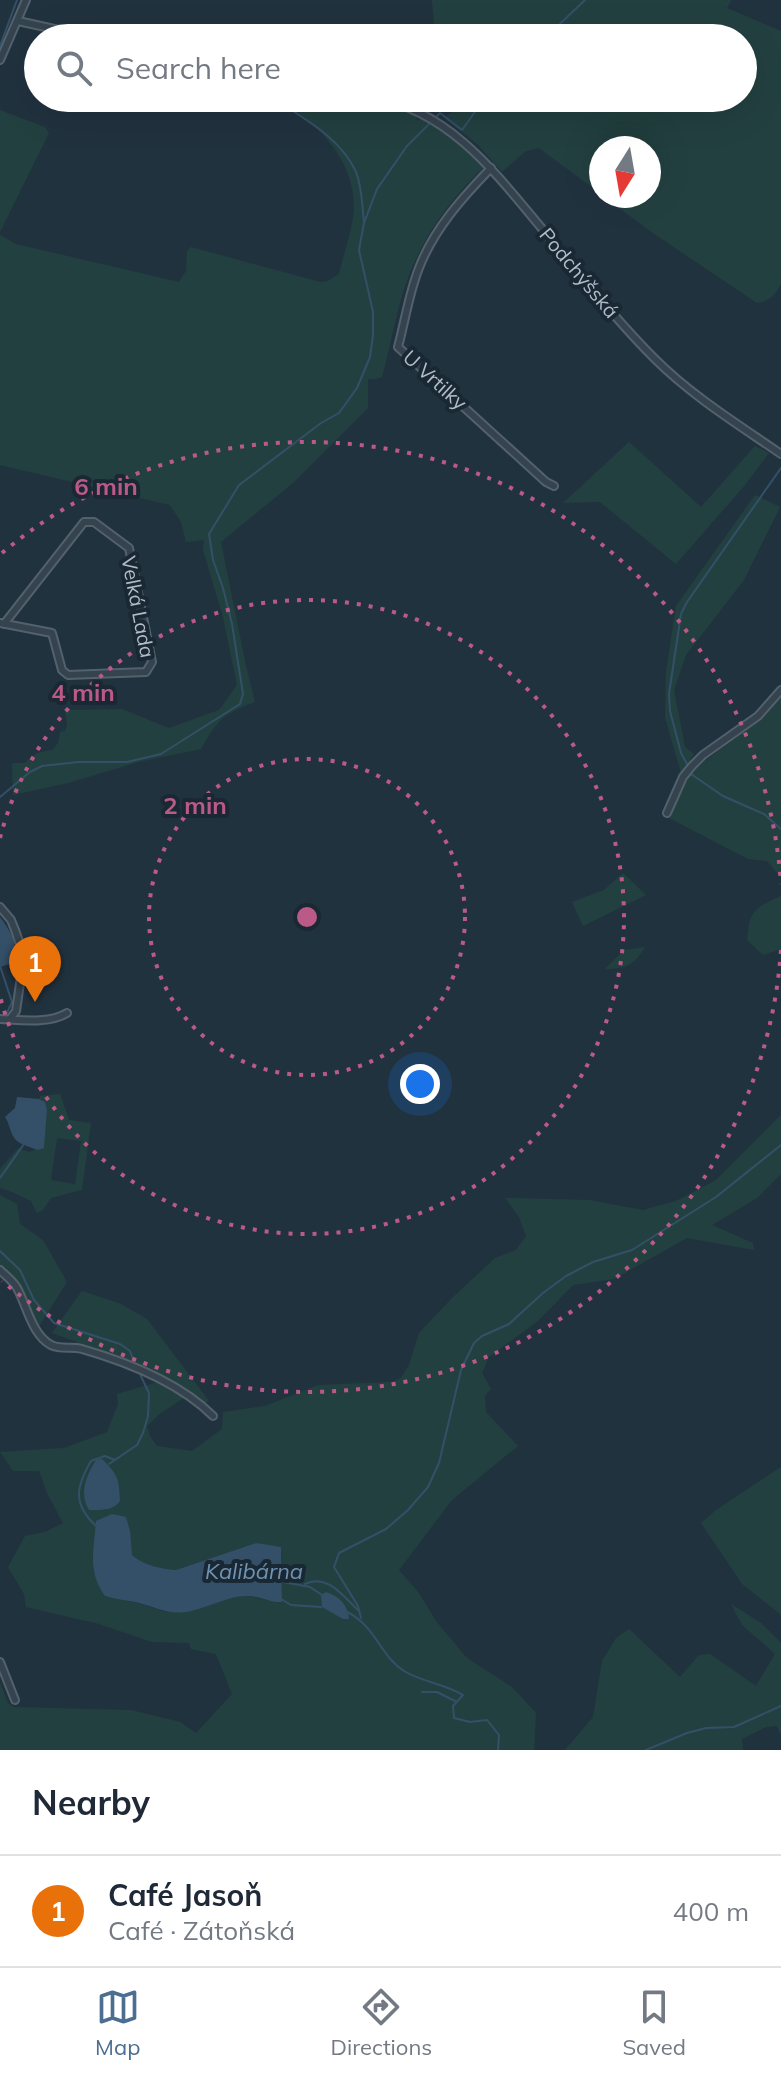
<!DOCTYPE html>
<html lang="en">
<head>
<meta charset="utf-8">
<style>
	body { margin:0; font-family:Mulish,sans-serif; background:#f6f6f7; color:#1f2937 }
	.compass { position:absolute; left:589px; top:136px; width:72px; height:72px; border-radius:50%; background:#fff; box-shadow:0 8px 32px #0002; rotate:191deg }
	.you { position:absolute; left:420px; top:1084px; width:28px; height:28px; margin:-20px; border:6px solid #fff; border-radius:50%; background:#1a73e8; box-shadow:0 0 0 12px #1a73e833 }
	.badge { display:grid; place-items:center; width:52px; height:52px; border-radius:50%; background:#4b6e91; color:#fff; font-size:26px; font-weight:700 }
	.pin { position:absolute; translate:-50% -66px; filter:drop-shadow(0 2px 4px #0008) }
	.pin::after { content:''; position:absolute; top:42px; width:28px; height:24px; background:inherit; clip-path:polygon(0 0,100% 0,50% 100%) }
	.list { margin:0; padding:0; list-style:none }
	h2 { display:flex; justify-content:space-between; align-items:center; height:104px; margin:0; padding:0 32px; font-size:34px }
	h2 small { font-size:26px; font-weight:400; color:#747a83 }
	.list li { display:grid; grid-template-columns:52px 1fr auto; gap:24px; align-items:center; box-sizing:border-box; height:112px; padding:0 32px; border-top:2px solid #e0e1e3 }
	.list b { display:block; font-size:30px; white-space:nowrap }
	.list p { margin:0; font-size:26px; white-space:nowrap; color:#747a83 }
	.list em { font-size:26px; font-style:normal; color:#747a83 }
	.icon { flex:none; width:44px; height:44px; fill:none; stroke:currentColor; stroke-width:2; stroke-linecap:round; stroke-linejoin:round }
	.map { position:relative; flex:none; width:781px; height:1750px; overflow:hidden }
	.search { position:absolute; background:#fff; box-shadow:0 8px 32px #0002; left:24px; right:24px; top:24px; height:88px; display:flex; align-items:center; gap:20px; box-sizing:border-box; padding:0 28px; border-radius:44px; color:#747a83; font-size:30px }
	.sheet { height:216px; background:#fff }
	nav { display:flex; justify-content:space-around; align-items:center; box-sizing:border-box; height:112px; border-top:2px solid #e0e1e3; background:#fff; font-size:22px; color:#747a83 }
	nav a { display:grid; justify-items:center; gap:4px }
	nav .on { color:#4b6e91 }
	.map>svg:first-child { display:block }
	.green { fill:#234040; fill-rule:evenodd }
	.water { fill:#335068 }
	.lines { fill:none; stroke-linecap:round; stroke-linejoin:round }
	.stream { stroke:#335068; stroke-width:2 }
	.minor-casing { stroke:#53616d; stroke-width:10 }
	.minor { stroke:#35434f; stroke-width:6 }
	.ring { fill:none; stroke:#bb5a87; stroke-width:4; stroke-dasharray:4 8 }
	.labels { text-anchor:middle; stroke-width:8; stroke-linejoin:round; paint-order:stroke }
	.street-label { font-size:20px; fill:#b1beca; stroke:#1a2834 }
	.water-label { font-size:22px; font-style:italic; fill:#6e93b1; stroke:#1a2834 }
	.centre { fill:#bb5a87; stroke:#1a2834; stroke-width:4 }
	.ring-label { font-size:24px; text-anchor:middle; font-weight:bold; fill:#bb5a87; stroke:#1a2834; stroke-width:8; stroke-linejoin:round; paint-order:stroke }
</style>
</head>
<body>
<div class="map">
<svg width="781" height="1750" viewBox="0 0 781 1750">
	<rect width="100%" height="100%" fill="#21323f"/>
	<g class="green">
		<path d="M432,0H731L727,8L781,31V284C775,295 770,301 757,303L650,231L603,196H649V148H601V194L539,148L526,151L502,172L477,144L444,118L453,111L454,98H743V38H435Z"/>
		<path d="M279,98H360L395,106L415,115L418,121L421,117L427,123L429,121C450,135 468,148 484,167C457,193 433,222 417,257C399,293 393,337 382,377L375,379H368V408L293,483L221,542L246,666L255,702C223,714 218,719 201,749L138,762L68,783L13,795L12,763H25C33,753 40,752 52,750L58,743L60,732L65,731L67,724L65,710L122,709L169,728L219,710L237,685L223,617L203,550L204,540L186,542L181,522L170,505L0,465V235L16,244L179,282L186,271L187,251L191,247L320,282L328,281L339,274C344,252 353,230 354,207C354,158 317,124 279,98Z"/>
		<polygon points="0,110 45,127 49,133 0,232"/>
		<polygon points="629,442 701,507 755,446 769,453 745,485 676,564 600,502 563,503"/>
		<polygon points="755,495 780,507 744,580 686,655 674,690 685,747 694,754 681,773 665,717 666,671 676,606"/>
		<polygon points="781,696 781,878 767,861 748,859 669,818 687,778 705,761 767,714"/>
		<polygon points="623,873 646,895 583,926 572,902 604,890"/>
		<path d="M781,896V949L763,955L747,940C750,910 754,908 781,896Z"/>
		<path d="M645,947C634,965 626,969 605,969L624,950Z"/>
		<path d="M60,1094L69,1120L91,1123L82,1190L51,1198L43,1210L37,1213L31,1201L12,1192L0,1188V1169L18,1148L29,1152L44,1147L47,1111L45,1102L39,1099L40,1096ZM57,1138L81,1141L75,1184L51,1180Z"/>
		<path d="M781,1115V1174L757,1198L712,1225L753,1243L754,1250L687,1238L614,1279L573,1285L538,1321L489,1357L482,1373L491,1389L485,1396L486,1412L518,1446L452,1500L399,1570L419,1593L436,1621L467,1658L512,1687L536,1713L534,1750H0V1682L8,1703L13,1707L131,1710L180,1722L196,1733L232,1694L216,1654L191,1649L189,1643L152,1642L99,1624L26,1607L24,1594L8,1567L25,1536L45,1532L63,1523L47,1493L39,1471H13L0,1452L64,1448L107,1432L118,1404L117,1394L158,1382L185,1397L158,1415L147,1426L150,1436L157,1446L192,1451L222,1429L223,1412L265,1406L318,1385L391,1382L401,1378L409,1365L419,1333L452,1298L495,1258L516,1250L526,1236L519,1217L505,1198L589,1200L643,1210L676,1201L716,1180ZM256,1543L282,1554V1601C270,1603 257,1596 243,1596L165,1612L138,1603L105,1596L132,1555C143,1565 162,1569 176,1570Z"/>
		<path d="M0,1195L17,1204L20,1224L43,1240L67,1282L39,1326C26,1300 23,1285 0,1265Z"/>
		<polygon points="82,1291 121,1304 147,1319 209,1401 204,1404 149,1368 52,1333"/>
		<polygon points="781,1467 781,1618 780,1614 742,1584 701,1523 716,1510"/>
		<polygon points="731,1604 761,1623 781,1643 781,1735 777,1726 766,1727 742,1739 743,1750 565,1750 593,1717 602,1661 616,1638 629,1629 680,1677 699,1655 710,1654 756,1686 775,1654 742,1625"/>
	</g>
	<g class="water">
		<path d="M0,917C10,930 20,947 13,963L0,967Z"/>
		<path d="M17,1097L39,1099L45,1102L47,1110L44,1148L37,1150C31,1147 22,1145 17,1141C10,1135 10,1124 5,1117L15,1108Z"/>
		<path d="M102,1459C118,1475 119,1478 120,1501C113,1511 101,1510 89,1510C79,1493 86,1476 96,1460Z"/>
		<path d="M112,1514L126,1517L130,1531L132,1555C143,1565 162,1569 176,1570L256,1543L281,1547L282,1602C269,1603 259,1595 245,1596C226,1597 209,1607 191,1611C169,1616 156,1607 135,1602C125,1600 115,1599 105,1596C87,1571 94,1550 96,1521Z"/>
		<path d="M326,1592C339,1596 348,1605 349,1619H343L322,1607L321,1595Z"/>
	</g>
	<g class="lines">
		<g class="stream">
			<polyline points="545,38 585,0"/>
			<polyline points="0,46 17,0"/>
			<path d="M273,98C303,118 341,138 356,172C362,187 362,205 364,222"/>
			<polyline points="437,116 440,113 462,130 485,98"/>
			<polyline points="687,764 681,753 670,711 669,694 681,614 687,602 781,468"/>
			<polyline points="691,774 723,796 764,814 781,829"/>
			<polyline points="0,797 30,772 42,766 78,762 127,762 161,754 240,704 243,694 232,624 223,588 213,560 209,534 239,485 321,423 339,413 357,388 370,357 373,335 373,312 359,250 364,223 377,189 407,146 431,122"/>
			<polyline points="0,966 12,1002 5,1017"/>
			<polyline points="0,1178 24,1144"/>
			<polyline points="0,1251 20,1270 34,1300 54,1323 120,1344 130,1351 135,1365"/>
			<polyline points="109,1464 137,1445 143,1433 148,1416 149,1393 138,1370"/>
			<path d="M97,1527C72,1504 76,1487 91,1461L105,1456L115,1460"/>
			<polyline points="283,1582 310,1587 322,1595"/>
			<path d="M305,1584C327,1573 343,1596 358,1610"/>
			<polyline points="281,1599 291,1605 321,1607"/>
			<path d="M347,1612C376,1626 380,1656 404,1671C422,1682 445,1684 463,1695L453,1706L454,1718L470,1722L487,1720L499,1735L498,1750"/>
			<polyline points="361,1618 358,1606 334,1567 339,1553 386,1529 408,1510 428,1487 439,1463 461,1370 474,1343 482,1336 509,1324 543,1293 566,1276 593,1262 632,1250 716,1197 781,1145"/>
			<polyline points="422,1692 437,1692 455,1701"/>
			<polyline points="646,1750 687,1733 706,1728 734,1727 781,1706"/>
		</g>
		<g class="minor-casing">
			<g id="minor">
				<polyline points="18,21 95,38"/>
				<polyline points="0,60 26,0"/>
				<path d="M377,98C452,113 497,175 544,231C580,274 615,319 655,359C692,396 739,425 781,454"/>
				<path d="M491,168C462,198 434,229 419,268C409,293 405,321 398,347L546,482L554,486"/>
				<polyline points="0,623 52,633 62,670 68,675 146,672 152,662 129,548 94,522 84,522 4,624"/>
				<polyline points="667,813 683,777 692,766 703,755 758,716 781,690"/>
				<polyline points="0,907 11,920 15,930 24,956 16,1011 10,1019"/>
				<path d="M0,1019C21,1020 49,1024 67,1013"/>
				<path d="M0,1270C6,1276 13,1281 17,1288C27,1306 32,1335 51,1345C61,1350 72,1346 82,1349C127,1362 179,1382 213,1416"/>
				<polyline points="0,1662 15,1700"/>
			</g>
		</g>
		<use href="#minor" class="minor"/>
	</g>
	<g class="ring">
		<circle cx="307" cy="917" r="158"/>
		<path d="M0 838A317 317 0 1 1 0 996"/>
		<path d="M781 950A475 475 0 0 1 2 1281M2 553A475 475 0 0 1 781 884"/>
	</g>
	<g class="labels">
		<g class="street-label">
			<text transform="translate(579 273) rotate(50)" y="7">Podchýšská</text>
			<text transform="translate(435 380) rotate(42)" y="7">U Vrtilky</text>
			<text transform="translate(138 607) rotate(79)" y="7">Velká Lada</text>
		</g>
		<g class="water-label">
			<text x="254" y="1579">Kalibárna</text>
		</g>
	</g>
	<circle cx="307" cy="917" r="12" class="centre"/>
	<g class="ring-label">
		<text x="106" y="495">6 min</text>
		<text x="83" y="701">4 min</text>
		<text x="195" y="814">2 min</text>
	</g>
</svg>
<svg class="compass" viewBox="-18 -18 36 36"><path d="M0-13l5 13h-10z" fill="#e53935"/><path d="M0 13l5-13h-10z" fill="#747a83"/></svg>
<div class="you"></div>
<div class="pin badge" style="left:35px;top:1002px;background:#e8710a">1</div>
<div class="search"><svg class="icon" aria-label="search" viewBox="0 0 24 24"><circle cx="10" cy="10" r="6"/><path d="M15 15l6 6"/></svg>Search here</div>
</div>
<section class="sheet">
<h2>Nearby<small></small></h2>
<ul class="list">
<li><span class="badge" style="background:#e8710a">1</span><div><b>Café Jasoň</b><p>Café · Zátoňská</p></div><em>400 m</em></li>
</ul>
</section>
<nav>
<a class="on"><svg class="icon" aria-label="map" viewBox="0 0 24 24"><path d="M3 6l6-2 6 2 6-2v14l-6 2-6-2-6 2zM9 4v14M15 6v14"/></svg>Map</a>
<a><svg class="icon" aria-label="directions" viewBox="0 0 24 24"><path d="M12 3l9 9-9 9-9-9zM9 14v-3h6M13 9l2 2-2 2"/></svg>Directions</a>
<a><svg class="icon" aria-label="saved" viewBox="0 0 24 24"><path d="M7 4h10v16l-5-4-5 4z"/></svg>Saved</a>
</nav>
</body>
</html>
